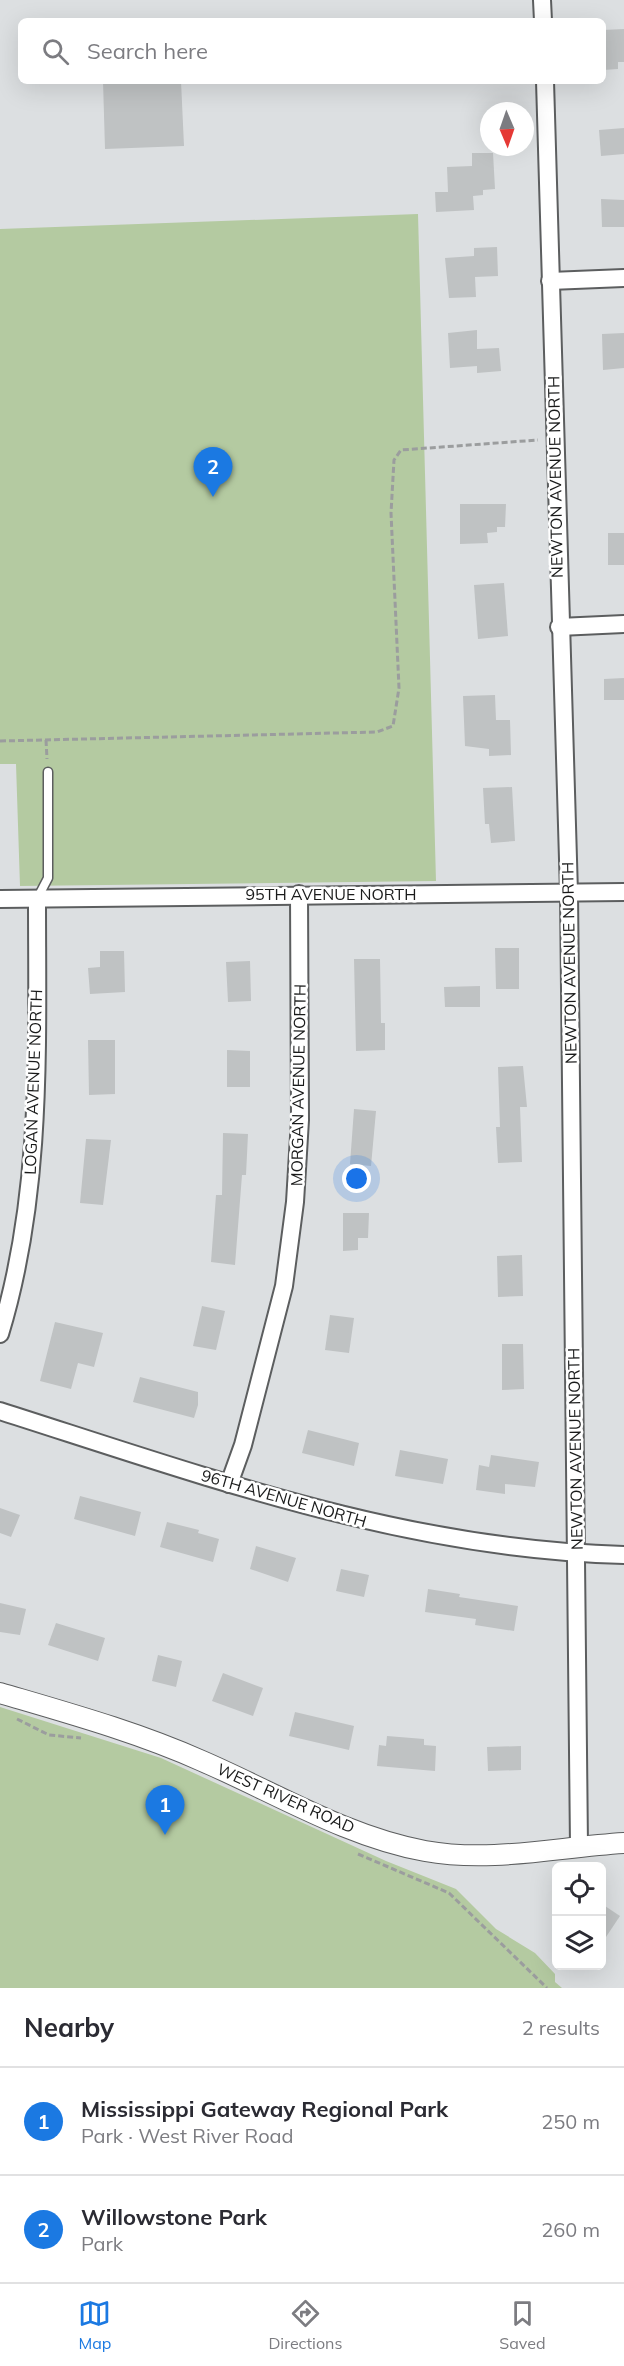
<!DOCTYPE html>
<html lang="en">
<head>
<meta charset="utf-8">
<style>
	body { margin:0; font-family:Mulish,sans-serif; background:#f7f7f7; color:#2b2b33 }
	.controls { position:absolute; right:18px; bottom:18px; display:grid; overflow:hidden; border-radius:9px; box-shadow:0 6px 24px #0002 }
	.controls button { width:54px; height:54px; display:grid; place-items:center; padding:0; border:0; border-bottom:2px solid #e1e1e2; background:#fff; color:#2b2b33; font:30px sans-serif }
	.compass { position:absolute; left:480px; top:102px; width:54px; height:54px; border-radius:50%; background:#fff; box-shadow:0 6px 24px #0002; rotate:178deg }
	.you { position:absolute; left:357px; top:1179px; width:21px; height:21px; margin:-15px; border:4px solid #fff; border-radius:50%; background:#1a73e8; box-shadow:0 0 0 9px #1a73e833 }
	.badge { display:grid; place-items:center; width:39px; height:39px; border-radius:50%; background:#1b79e2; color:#fff; font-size:20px; font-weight:700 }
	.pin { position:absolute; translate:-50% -50px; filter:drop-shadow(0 2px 3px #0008) }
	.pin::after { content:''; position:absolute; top:32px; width:21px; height:18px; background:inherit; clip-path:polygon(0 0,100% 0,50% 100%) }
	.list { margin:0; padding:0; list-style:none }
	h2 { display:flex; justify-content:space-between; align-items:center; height:78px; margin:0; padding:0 24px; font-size:26px }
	h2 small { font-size:20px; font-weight:400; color:#7c7c81 }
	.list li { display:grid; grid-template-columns:39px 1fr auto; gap:18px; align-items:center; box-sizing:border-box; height:108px; padding:0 24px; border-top:2px solid #e1e1e2 }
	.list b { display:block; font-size:22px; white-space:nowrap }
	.list p { margin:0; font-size:20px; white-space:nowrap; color:#7c7c81 }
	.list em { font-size:20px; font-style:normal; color:#7c7c81 }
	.icon { flex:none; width:33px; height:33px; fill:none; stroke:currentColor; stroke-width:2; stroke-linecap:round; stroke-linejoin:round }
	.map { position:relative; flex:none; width:624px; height:1988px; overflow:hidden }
	.search { position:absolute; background:#fff; box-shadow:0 6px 24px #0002; left:18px; right:18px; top:18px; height:66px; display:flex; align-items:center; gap:15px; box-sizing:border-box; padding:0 21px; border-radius:9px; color:#7c7c81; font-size:22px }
	.sheet { height:294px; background:#fff }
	nav { display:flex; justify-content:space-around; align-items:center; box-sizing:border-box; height:84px; border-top:2px solid #e1e1e2; background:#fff; font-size:16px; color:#7c7c81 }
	nav a { display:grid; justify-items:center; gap:3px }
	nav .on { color:#1b79e2 }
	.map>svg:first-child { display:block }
	.green { fill:#b4caa1 }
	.building { fill:#bfc2c3 }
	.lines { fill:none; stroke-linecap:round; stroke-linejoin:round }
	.service-casing { stroke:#5c5e5f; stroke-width:11 }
	.minor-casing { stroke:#5c5e5f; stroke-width:20 }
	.tertiary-casing { stroke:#5c5e5f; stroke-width:22 }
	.path { stroke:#9b9d9e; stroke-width:3; stroke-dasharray:6 3; stroke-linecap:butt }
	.service { stroke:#fff; stroke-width:8 }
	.minor { stroke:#fff; stroke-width:16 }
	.tertiary { stroke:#fff; stroke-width:20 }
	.labels { text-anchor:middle; stroke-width:5; stroke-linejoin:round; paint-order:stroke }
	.street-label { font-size:16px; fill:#191a1a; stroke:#fff }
</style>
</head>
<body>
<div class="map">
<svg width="624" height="1988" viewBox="0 0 624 1988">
	<rect width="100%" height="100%" fill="#dcdfe1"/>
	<g class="green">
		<polygon points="418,214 436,881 20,886 16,764 0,764 0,229"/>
		<polygon points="0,1707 161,1758 386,1861 456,1889 496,1929 535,1953 555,1974 555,1982 562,1988 0,1988"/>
	</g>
	<g class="building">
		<polygon points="624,29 624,62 618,62 618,69 603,70 603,30"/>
		<polygon points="103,81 181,81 184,146 105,149"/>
		<polygon points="624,128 624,154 601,156 599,130"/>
		<polygon points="472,153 493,153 495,189 483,190 483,195 473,196 474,210 436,212 435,192 448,192 447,167 472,166"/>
		<polygon points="601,199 624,200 624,227 602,227"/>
		<polygon points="497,247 498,276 475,277 476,297 449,298 445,258 474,256 474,248"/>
		<polygon points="477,330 477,349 499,348 501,371 477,373 477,366 450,368 448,333"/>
		<polygon points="624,333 624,368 603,370 602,334"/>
		<polygon points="460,504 506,504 505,527 497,527 497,532 487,533 488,543 460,544"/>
		<rect x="608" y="533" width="16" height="32"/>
		<polygon points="504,583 508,636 478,639 474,585"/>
		<polygon points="624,678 624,700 604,700 604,679"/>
		<polygon points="495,695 496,720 510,720 511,755 489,756 489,749 465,746 463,696"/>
		<polygon points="512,787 515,841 491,843 489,824 485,824 483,788"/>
		<polygon points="495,948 519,948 519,989 496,989"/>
		<polygon points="100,951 124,951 125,992 90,994 88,968 100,967"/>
		<polygon points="354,959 380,959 381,1023 385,1023 385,1050 356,1051"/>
		<polygon points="250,961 251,1001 228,1002 226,962"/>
		<polygon points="480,986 480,1007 445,1007 444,987"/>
		<polygon points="88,1040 115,1040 115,1094 89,1095"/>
		<polygon points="227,1050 250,1051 250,1087 227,1087"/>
		<polygon points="523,1066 527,1107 520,1107 522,1162 498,1163 496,1127 500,1127 498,1067"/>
		<polygon points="354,1109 376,1111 371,1166 350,1164"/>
		<polygon points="223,1133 248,1134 246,1175 242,1175 235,1265 211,1262 216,1195 222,1195"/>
		<polygon points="86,1139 111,1140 103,1205 80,1203"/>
		<polygon points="343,1213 369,1213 368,1238 358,1238 358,1250 343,1251"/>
		<polygon points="522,1255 523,1296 498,1297 497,1256"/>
		<polygon points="202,1306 225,1311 216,1350 193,1346"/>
		<polygon points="330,1315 354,1318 349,1353 325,1350"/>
		<polygon points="55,1322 103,1333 94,1367 78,1363 71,1389 40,1381"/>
		<polygon points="502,1344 523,1344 524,1389 502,1390"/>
		<polygon points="140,1377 198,1392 198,1405 194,1418 133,1402"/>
		<polygon points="308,1430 359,1443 354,1466 302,1453"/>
		<polygon points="400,1450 448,1459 443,1484 395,1476"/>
		<polygon points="491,1455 539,1462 535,1487 505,1484 505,1494 476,1490 479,1465 489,1467"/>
		<polygon points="80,1496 141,1512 135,1536 74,1519"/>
		<polygon points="0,1508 20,1515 11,1537 0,1533"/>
		<polygon points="167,1522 199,1530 198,1533 219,1539 213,1562 160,1547"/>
		<polygon points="256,1546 296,1558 288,1582 250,1569"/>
		<polygon points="341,1569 369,1575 364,1597 336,1591"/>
		<polygon points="428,1589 460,1594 459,1597 518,1606 514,1631 475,1625 476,1619 425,1612"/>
		<polygon points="0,1603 26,1609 20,1635 0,1632"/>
		<polygon points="56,1623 105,1638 98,1661 48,1645"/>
		<polygon points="158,1655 182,1661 176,1687 152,1681"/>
		<polygon points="223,1673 263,1688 253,1716 212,1701"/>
		<polygon points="295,1712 354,1726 349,1750 289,1736"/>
		<polygon points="387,1736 424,1739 424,1745 436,1746 435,1771 377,1766 379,1745 386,1746"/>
		<polygon points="521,1746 521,1770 488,1771 487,1747"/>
		<polygon points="602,1904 620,1916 602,1943"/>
	</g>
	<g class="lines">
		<g class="service-casing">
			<polyline id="service" points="37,899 48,878 48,772"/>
		</g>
		<g class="minor-casing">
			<g id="minor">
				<polyline points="542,0 543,21"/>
				<polyline points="545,81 569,893 579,1846"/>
				<polyline points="550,281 624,278"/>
				<polyline points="559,627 624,624"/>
				<polyline points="0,899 624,892"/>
				<path d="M0,1334C43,1193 37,1045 37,899"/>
				<path d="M0,1411C204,1476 407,1550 624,1555"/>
				<polyline points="229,1484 243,1445 284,1286 295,1202 300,1120 299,894"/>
			</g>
		</g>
		<g class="tertiary-casing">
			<path id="tertiary" d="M0,1693C68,1713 137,1732 202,1761C274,1792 347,1837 425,1851C492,1863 557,1847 624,1843"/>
		</g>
		<g class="path">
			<polyline points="46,740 47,759"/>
			<polyline points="0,741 377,732 393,726 399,688 391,513 394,460 401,450 538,440"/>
			<polyline points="17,1719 49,1735 81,1738"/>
			<polyline points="358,1854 449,1893 547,1988"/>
		</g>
		<use href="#service" class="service"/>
		<use href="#minor" class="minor"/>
		<use href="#tertiary" class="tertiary"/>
	</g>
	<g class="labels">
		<g class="street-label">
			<text transform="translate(555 477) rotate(-91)" y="6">NEWTON AVENUE NORTH</text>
			<text x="331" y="900">95TH AVENUE NORTH</text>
			<text transform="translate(569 963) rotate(-91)" y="6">NEWTON AVENUE NORTH</text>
			<text transform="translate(33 1082) rotate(-88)" y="6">LOGAN AVENUE NORTH</text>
			<text transform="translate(298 1085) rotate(-89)" y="6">MORGAN AVENUE NORTH</text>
			<text transform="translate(575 1449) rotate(-91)" y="6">NEWTON AVENUE NORTH</text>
			<text transform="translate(284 1498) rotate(16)" y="6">96TH AVENUE NORTH</text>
			<text transform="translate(286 1798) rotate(24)" y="6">WEST RIVER ROAD</text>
		</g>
	</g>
</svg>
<div class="controls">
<button><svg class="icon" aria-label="locate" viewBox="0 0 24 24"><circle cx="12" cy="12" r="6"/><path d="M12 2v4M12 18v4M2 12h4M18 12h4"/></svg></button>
<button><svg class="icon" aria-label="layers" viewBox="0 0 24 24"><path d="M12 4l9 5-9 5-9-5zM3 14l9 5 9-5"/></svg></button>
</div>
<svg class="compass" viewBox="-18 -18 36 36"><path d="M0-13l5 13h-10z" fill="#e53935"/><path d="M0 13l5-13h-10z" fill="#7c7c81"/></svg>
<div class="you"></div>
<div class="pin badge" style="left:165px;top:1835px">1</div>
<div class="pin badge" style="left:213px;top:497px">2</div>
<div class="search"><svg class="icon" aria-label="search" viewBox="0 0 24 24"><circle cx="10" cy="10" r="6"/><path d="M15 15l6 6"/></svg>Search here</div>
</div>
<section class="sheet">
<h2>Nearby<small>2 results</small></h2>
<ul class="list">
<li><span class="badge">1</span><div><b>Mississippi Gateway Regional Park</b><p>Park · West River Road</p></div><em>250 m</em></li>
<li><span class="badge">2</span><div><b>Willowstone Park</b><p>Park</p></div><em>260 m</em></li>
</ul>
</section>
<nav>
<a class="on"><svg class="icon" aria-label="map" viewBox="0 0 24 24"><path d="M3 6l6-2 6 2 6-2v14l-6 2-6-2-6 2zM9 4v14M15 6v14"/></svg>Map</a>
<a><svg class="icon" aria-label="directions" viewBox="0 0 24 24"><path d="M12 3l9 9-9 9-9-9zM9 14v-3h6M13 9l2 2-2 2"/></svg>Directions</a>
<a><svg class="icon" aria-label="saved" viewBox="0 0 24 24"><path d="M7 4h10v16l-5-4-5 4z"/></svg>Saved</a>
</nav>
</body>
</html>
